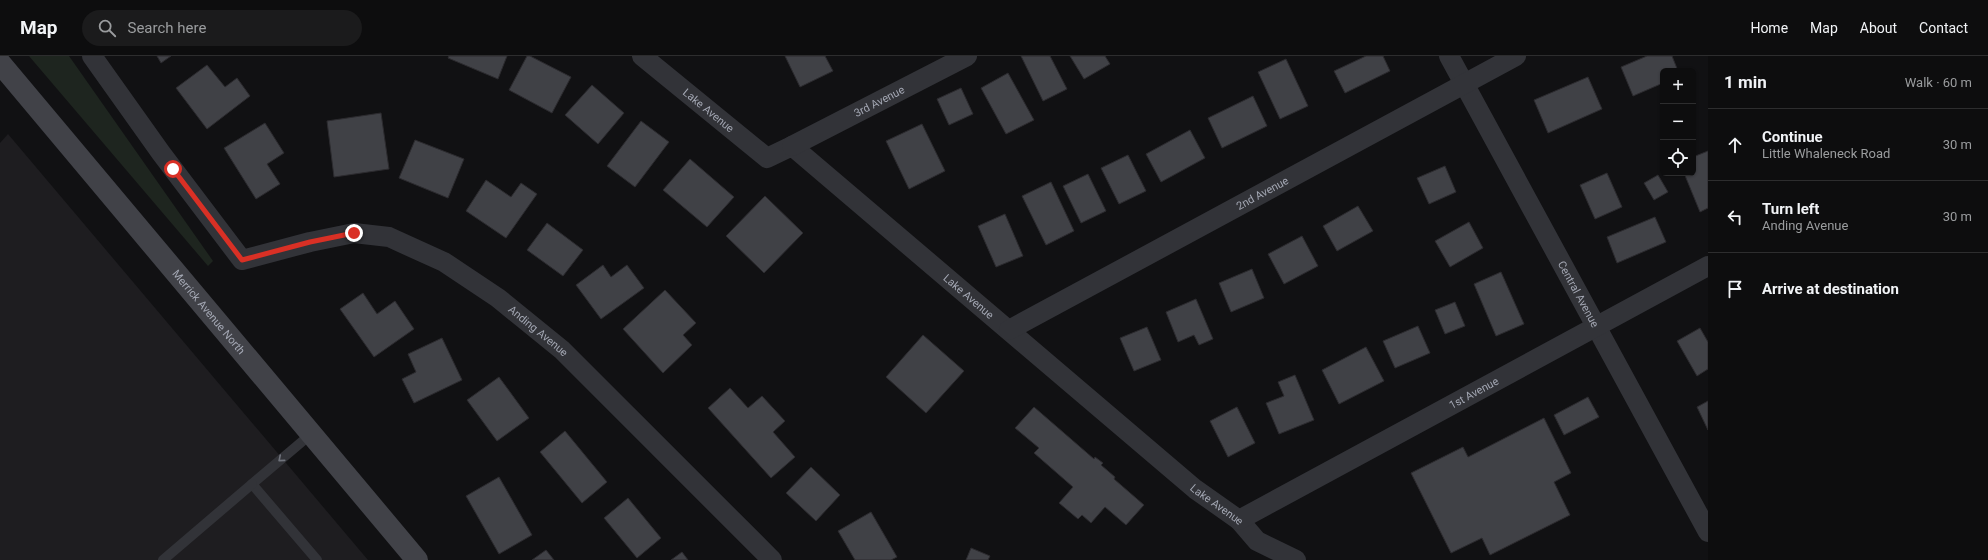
<!DOCTYPE html>
<html lang="en">
<head>
<meta charset="utf-8">
<style>
	body { margin:0; font-family:Roboto,sans-serif; background:#1b1b1c; color:#f1f3f6 }
	.controls { position:absolute; right:12px; top:12px; display:grid; overflow:hidden; border-radius:6px; box-shadow:0 1px 3px #0004 }
	.controls button { width:36px; height:36px; display:grid; place-items:center; padding:0; border:0; border-bottom:1px solid #2d2d2e; background:#0d0d0e; color:#f1f3f6; font:20px sans-serif }
	.stop { position:absolute; width:12px; height:12px; margin:-9px; border:3px solid #d93025; border-radius:50%; background:#fff }
	.stop.end { background:#d93025; border-color:#fff; box-shadow:0 1px 4px #0008 }
	.list { margin:0; padding:0; list-style:none }
	h2 { display:flex; justify-content:space-between; align-items:center; height:52px; margin:0; padding:0 16px; font-size:17px }
	h2 small { font-size:13px; font-weight:400; color:#9a9c9e }
	.list li { display:grid; grid-template-columns:26px 1fr auto; gap:12px; align-items:center; box-sizing:border-box; height:72px; padding:0 16px; border-top:1px solid #2d2d2e }
	.list b { display:block; font-size:15px; white-space:nowrap }
	.list p { margin:0; font-size:13px; white-space:nowrap; color:#9a9c9e }
	.list em { font-size:13px; font-style:normal; color:#9a9c9e }
	.icon { flex:none; width:22px; height:22px; fill:none; stroke:currentColor; stroke-width:2; stroke-linecap:round; stroke-linejoin:round }
	.map { position:relative; flex:none; width:1708px; height:504px; overflow:hidden }
	header { display:flex; align-items:center; gap:24px; box-sizing:border-box; height:56px; padding:0 20px; background:#0d0d0e; border-bottom:1px solid #2d2d2e }
	header strong { font-size:19px }
	nav { display:flex; gap:22px; margin-inline-start:auto; font-size:14px }
	.search { width:280px; height:36px; background:#1b1b1c; display:flex; align-items:center; gap:10px; box-sizing:border-box; padding:0 14px; border-radius:22px; color:#9a9c9e; font-size:15px }
	main { display:flex }
	aside { flex:1; background:#0d0d0e }
	.map>svg:first-child { display:block }
	.built { fill:#1e1d20 }
	.green { fill:#1e251f }
	.building { fill:#404146; stroke:#2c2b2f }
	.lines { fill:none; stroke-linecap:round; stroke-linejoin:round }
	.service { stroke:#323338; stroke-width:10 }
	.minor { stroke:#323338; stroke-width:20 }
	.secondary { stroke:#414248; stroke-width:22 }
	.oneway { stroke:#70737c }
	.route { stroke:#d93025; stroke-width:5 }
	.labels { text-anchor:middle; stroke-width:3; stroke-linejoin:round; paint-order:stroke }
	.street-label { font-size:11px; fill:#a3a7b3; stroke:#0c0c0e }
</style>
</head>
<body>
<header>
<strong>Map</strong>
<div class="search"><svg class="icon" aria-label="search" viewBox="0 0 24 24"><circle cx="10" cy="10" r="6"/><path d="M15 15l6 6"/></svg>Search here</div>
<nav><a>Home</a><a>Map</a><a>About</a><a>Contact</a></nav>
</header>
<main>
<div class="map">
<svg width="1708" height="504" viewBox="0 0 1708 504">
	<rect width="100%" height="100%" fill="#111113"/>
	<polygon class="built" points="8,78 368,504 0,504 0,87"/>
	<polygon class="green" points="29,0 69,0 213,205 208,210"/>
	<g class="building">
		<polygon points="157,0 171,0 161,7"/>
		<polygon points="449,0 507,0 498,23 448,2"/>
		<polygon points="527,0 530,0 571,21 552,57 509,34"/>
		<polygon points="785,0 825,0 833,15 800,31"/>
		<polygon points="1021,0 1050,0 1067,33 1043,45"/>
		<polygon points="1070,0 1105,0 1110,8 1084,23"/>
		<polygon points="1366,0 1383,0 1390,15 1345,37 1334,15"/>
		<polygon points="1647,0 1672,0 1678,15 1663,15 1663,27 1633,40 1621,11"/>
		<polygon points="1286,3 1308,50 1280,63 1258,16"/>
		<polygon points="207,9 225,31 237,22 250,40 207,73 176,32"/>
		<polygon points="1008,17 1034,64 1006,78 981,32"/>
		<polygon points="1588,21 1602,53 1548,77 1534,44"/>
		<polygon points="592,29 624,57 598,88 565,59"/>
		<polygon points="961,32 973,58 949,69 937,43"/>
		<polygon points="1253,40 1267,70 1222,92 1208,62"/>
		<polygon points="381,57 389,113 334,121 327,65"/>
		<polygon points="641,65 669,86 635,131 607,110"/>
		<polygon points="265,67 284,97 267,108 280,128 256,143 224,92"/>
		<polygon points="922,68 945,115 909,133 886,85"/>
		<polygon points="1190,74 1205,102 1161,126 1146,98"/>
		<polygon points="415,84 464,103 448,142 399,122"/>
		<polygon points="1708,95 1708,152 1700,156 1684,117 1693,117 1693,101"/>
		<polygon points="1128,99 1146,135 1119,148 1101,112"/>
		<polygon points="690,103 734,141 707,171 663,134"/>
		<polygon points="1445,110 1456,136 1429,148 1417,122"/>
		<polygon points="1607,117 1622,151 1595,163 1580,129"/>
		<polygon points="1088,118 1106,155 1081,167 1063,130"/>
		<polygon points="1658,119 1668,136 1654,144 1644,127"/>
		<polygon points="486,124 511,141 521,127 537,138 506,182 466,155"/>
		<polygon points="1051,126 1074,175 1046,189 1022,140"/>
		<polygon points="765,140 803,177 764,217 726,180"/>
		<polygon points="1358,150 1373,175 1337,195 1323,170"/>
		<polygon points="1005,158 1023,200 996,211 978,170"/>
		<polygon points="1655,161 1666,186 1617,207 1607,181"/>
		<polygon points="1469,166 1483,192 1450,211 1435,185"/>
		<polygon points="547,167 583,194 563,220 527,194"/>
		<polygon points="1302,180 1318,210 1284,228 1268,198"/>
		<polygon points="603,209 611,221 627,209 644,232 601,263 576,229"/>
		<polygon points="1252,213 1264,242 1231,256 1219,227"/>
		<polygon points="1501,216 1524,268 1496,280 1474,228"/>
		<polygon points="665,234 696,267 683,279 692,289 663,317 623,273"/>
		<polygon points="363,237 377,258 395,245 414,273 374,301 340,253"/>
		<polygon points="1196,243 1213,283 1199,289 1194,279 1178,286 1166,256"/>
		<polygon points="1455,246 1465,270 1445,278 1435,254"/>
		<polygon points="1418,270 1430,297 1395,312 1383,285"/>
		<polygon points="1147,271 1161,304 1134,315 1120,282"/>
		<polygon points="1700,272 1708,286 1708,313 1697,320 1677,285"/>
		<polygon points="923,279 964,315 926,357 886,321"/>
		<polygon points="442,282 462,324 414,347 402,323 416,316 408,298"/>
		<polygon points="1366,291 1384,325 1339,348 1322,314"/>
		<polygon points="1295,319 1314,364 1279,378 1266,347 1284,340 1278,326"/>
		<polygon points="499,321 529,362 497,385 467,344"/>
		<polygon points="730,332 748,352 762,340 785,365 773,376 795,401 771,422 708,352"/>
		<polygon points="1588,341 1599,361 1564,379 1554,359"/>
		<polygon points="1708,345 1708,374 1697,351"/>
		<polygon points="1034,351 1094,403 1095,401 1103,407 1101,409 1115,421 1114,423 1144,449 1126,469 1105,451 1091,467 1082,459 1078,463 1059,447 1073,431 1034,397 1039,392 1015,372"/>
		<polygon points="1237,351 1255,387 1228,401 1210,365"/>
		<polygon points="1544,362 1571,417 1554,426 1570,459 1490,499 1482,482 1451,497 1411,417 1463,391 1468,401"/>
		<polygon points="565,375 607,426 582,447 540,396"/>
		<polygon points="811,411 840,439 816,465 786,437"/>
		<polygon points="499,421 532,479 499,498 466,440"/>
		<polygon points="628,442 661,482 637,502 604,462"/>
		<polygon points="871,456 897,501 891,504 855,504 838,475"/>
		<polygon points="971,492 990,500 988,504 966,504"/>
		<polygon points="546,494 554,504 532,504"/>
		<polygon points="682,496 688,504 671,504"/>
	</g>
	<g class="lines">
		<g class="service">
			<polyline points="311,378 252,428 317,504"/>
			<polyline points="163,504 252,428"/>
		</g>
		<g class="minor">
			<path id="s1" d="M92,0L161,97L242,204L310,186L354,177L389,181L444,206L498,242L562,294L772,504"/>
			<path id="s2" d="M642,0L767,102L792,90L1195,433L1239,464L1257,485L1296,504"/>
			<path id="s3" d="M1449,0L1708,476"/>
			<path id="s4" d="M792,90L967,0"/>
			<path id="s5" d="M1009,274L1516,0"/>
			<path id="s6" d="M1239,464L1708,210"/>
		</g>
		<path class="secondary" id="s7" d="M0,7L417,504"/>
	</g>
	<defs><path id="oneway-chevron" d="M-2-3.5L2.5 0L-2 3.5" fill="none" stroke-width="1.6" stroke-linecap="round" stroke-linejoin="round"/></defs>
	<use class="oneway" href="#oneway-chevron" transform="translate(281 403) rotate(140)"/>
	<g class="lines">
		<polyline class="route" points="173,113 242,204 310,186 354,177"/>
	</g>
	<g class="labels">
		<g class="street-label">
			<text dy="4" stroke="none"><textPath href="#s4" startOffset="98">3rd Avenue</textPath></text>
			<text dy="4" stroke="none"><textPath href="#s2" startOffset="86">Lake Avenue</textPath></text>
			<text dy="4" stroke="none"><textPath href="#s5" startOffset="288">2nd Avenue</textPath></text>
			<text dy="4" stroke="none"><textPath href="#s3" startOffset="271">Central Avenue</textPath></text>
			<text dy="4" stroke="none"><textPath href="#s2" startOffset="421">Lake Avenue</textPath></text>
			<text dy="4" stroke="none"><textPath href="#s7" startOffset="325">Merrick Avenue North</textPath></text>
			<text dy="4" stroke="none"><textPath href="#s1" startOffset="581">Anding Avenue</textPath></text>
			<text dy="4" stroke="none"><textPath href="#s6" startOffset="267">1st Avenue</textPath></text>
			<text dy="4" stroke="none"><textPath href="#s2" startOffset="745">Lake Avenue</textPath></text>
		</g>
	</g>
</svg>
<div class="controls">
<button>+</button>
<button>−</button>
<button><svg class="icon" aria-label="locate" viewBox="0 0 24 24"><circle cx="12" cy="12" r="6"/><path d="M12 2v4M12 18v4M2 12h4M18 12h4"/></svg></button>
</div>
<div class="stop" style="left:173px;top:113px"></div>
<div class="stop end" style="left:354px;top:177px"></div>
</div>
<aside>
<h2>1 min<small>Walk · 60 m</small></h2>
<ul class="list">
<li><svg class="icon" aria-label="ahead" viewBox="0 0 24 24"><path d="M12 20V5M6 11l6-6 6 6"/></svg><div><b>Continue</b><p>Little Whaleneck Road</p></div><em>30 m</em></li>
<li><svg class="icon" aria-label="left" viewBox="0 0 24 24"><path d="M17 20v-9H6M10 6l-5 5 5 5"/></svg><div><b>Turn left</b><p>Anding Avenue</p></div><em>30 m</em></li>
<li><svg class="icon" aria-label="arrive" viewBox="0 0 24 24"><path d="M6 21V4h12l-3 4 3 4H6"/></svg><div><b>Arrive at destination</b></div></li>
</ul>
</aside>
</main>
</body>
</html>
